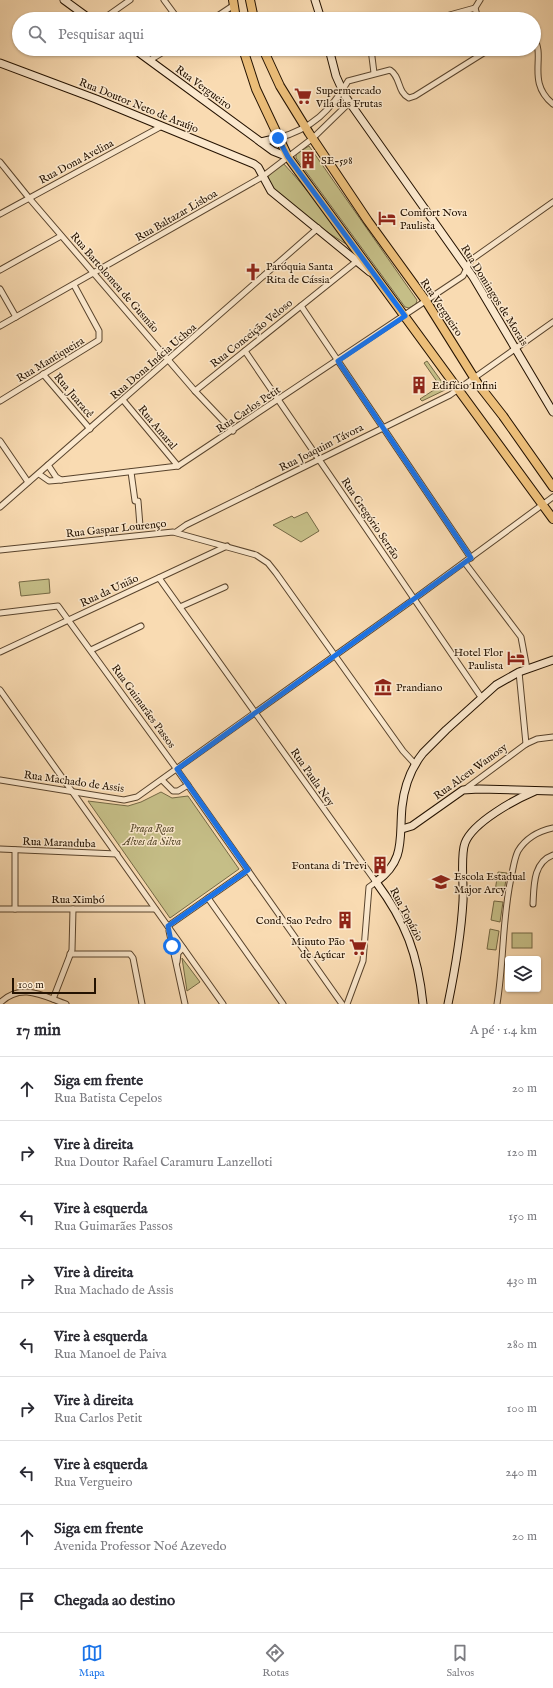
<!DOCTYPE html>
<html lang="pt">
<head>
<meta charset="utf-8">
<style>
	body { margin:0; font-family:"IM FELL English",serif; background:#f2f2f3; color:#2b2b33 }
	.controls { position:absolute; right:12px; bottom:12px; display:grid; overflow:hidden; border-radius:4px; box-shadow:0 1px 3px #0004 }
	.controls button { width:36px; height:36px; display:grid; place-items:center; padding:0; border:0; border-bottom:1px solid #e1e1e2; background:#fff; color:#2b2b33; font:20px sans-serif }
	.scale { position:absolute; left:12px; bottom:10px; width:84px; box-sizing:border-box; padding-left:4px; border:2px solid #241201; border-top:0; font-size:11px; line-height:14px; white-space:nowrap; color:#241201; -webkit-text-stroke:3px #fbe8cd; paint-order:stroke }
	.stop { position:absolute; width:12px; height:12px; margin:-9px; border:3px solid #1a73e8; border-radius:50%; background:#fff }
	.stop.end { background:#1a73e8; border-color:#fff; box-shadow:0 1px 4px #0008 }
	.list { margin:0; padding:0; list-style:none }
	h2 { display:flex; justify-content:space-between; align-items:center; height:52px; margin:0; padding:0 16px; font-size:17px }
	h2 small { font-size:13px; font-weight:400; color:#7c7c81 }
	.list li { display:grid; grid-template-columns:26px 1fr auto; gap:12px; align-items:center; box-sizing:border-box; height:64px; padding:0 16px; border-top:1px solid #e1e1e2 }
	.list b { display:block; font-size:15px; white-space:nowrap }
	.list p { margin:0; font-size:13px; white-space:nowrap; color:#7c7c81 }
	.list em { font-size:13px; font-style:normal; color:#7c7c81 }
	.icon { flex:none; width:22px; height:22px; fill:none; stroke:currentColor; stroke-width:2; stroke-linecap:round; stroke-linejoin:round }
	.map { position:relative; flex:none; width:553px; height:1004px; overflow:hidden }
	.search { position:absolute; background:#fff; box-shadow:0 1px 3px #0004; left:12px; right:12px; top:12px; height:44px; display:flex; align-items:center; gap:10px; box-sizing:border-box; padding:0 14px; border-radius:22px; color:#7c7c81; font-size:15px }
	.sheet { height:628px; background:#fff }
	nav { display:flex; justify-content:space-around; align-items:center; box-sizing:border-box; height:56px; border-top:1px solid #e1e1e2; background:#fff; font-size:11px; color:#7c7c81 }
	nav a { display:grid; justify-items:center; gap:2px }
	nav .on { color:#1a73e8 }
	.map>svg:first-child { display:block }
	.green { fill:#c5be87; stroke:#746844 }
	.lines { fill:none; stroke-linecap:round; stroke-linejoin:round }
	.street-casing { stroke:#59442d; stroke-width:7 }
	.secondary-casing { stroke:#241201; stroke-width:9 }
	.primary-casing { stroke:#241201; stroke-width:10 }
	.street { stroke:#fbe8cd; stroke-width:5 }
	.secondary { stroke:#fbe8cd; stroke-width:7 }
	.primary { stroke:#ecbe79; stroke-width:8 }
	.route { stroke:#1a73e8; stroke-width:5 }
	.labels { text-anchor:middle; stroke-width:3; stroke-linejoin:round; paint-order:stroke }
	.street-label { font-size:11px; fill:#241201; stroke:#fbe8cd }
	.poi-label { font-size:11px; fill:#241201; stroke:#fbe8cd; text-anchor:start }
	.park-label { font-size:11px; font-style:italic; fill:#5c4e30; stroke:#fbe8cd }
</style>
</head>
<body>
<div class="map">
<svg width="553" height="1004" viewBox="0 0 553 1004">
	<rect width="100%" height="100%" fill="#f9dbb2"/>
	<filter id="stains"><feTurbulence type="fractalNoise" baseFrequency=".005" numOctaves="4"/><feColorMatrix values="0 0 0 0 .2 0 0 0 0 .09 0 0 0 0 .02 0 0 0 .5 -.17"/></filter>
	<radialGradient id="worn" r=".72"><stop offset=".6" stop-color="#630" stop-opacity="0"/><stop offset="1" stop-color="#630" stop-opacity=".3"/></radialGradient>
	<g class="green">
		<polygon points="309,146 417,300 416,304 409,308 405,307 296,158 296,154"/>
		<path d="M283,163C306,188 328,215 346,244C318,226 284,207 266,178Z"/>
		<polygon points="427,361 447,389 422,401 420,399 440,386 424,363"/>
		<polygon points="307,512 319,531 301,542 273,525 292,516 294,518"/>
		<polygon points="49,579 50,593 21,596 19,582"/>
		<polygon points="161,792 172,798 188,796 239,869 170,918 88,801 128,806 141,802"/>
		<polygon points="498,872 507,873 504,892 495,891"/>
		<polygon points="494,901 503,902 500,922 491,920"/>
		<polygon points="490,929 499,931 496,950 487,949"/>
		<rect x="512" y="933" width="20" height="15"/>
		<polygon points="182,958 200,982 187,991"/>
	</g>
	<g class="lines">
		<g class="street-casing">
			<g id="street">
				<polyline points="164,0 178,19"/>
				<polyline points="103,19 130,0"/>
				<polyline points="213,19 234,5"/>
				<polyline points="435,19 475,8"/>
				<polyline points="478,19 475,8 480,0"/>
				<path d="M534,39C546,56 526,82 553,104"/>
				<polyline points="371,49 374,73"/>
				<polyline points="150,60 168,49"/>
				<path d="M278,138C312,129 331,110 348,81L390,70C401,77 397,92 409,98L415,96L490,49"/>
				<polyline points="0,162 29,198 195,391 233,431"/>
				<polyline points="0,214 162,126"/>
				<polyline points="0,270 61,236"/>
				<polyline points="0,289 16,317"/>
				<polyline points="301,306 471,558"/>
				<polyline points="0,326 262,177 313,138 349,103"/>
				<polyline points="245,351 481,697"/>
				<polyline points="43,374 90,429"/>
				<polyline points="195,391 357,261"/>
				<polyline points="123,400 178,466"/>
				<polyline points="0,401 99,340 99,331 74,285"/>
				<polyline points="0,441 28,482"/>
				<polyline points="48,465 56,477 61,480 178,466 463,276 471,260 553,202"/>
				<polyline points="131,472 135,501 138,501 140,526"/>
				<polyline points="39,474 49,481 61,480"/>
				<polyline points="0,507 318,228"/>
				<polyline points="176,532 186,525 450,395 553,322"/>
				<polyline points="0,550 173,532 256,555 268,563 276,573 403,751 415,764"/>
				<polyline points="465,563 521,637 527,669"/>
				<polyline points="159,578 376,882 369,887 363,961 347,1004"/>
				<polyline points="180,607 225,587"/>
				<polyline points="0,613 58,606 173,764 342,1004"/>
				<polyline points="91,650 141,626"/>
				<polyline points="0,652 227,546"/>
				<polyline points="519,672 526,744"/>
				<polyline points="0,690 223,1004"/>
				<polyline points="0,780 124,800 137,797 414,599 553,497"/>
				<polyline points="162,780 173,791 178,791 188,785"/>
				<polyline points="464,790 526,744 537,739 553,737"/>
				<polyline points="0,849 117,854"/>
				<polyline points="15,850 15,909"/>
				<polyline points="208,898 283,1004"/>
				<path d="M533,904C534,886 533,862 553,855"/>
				<polyline points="0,909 155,909"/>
				<polyline points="168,926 248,870"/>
				<polyline points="169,931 185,1004"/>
				<polyline points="70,954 130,954 133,958 142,1004"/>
				<polyline points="177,962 178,953 183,948"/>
				<polyline points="53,999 72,950 73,909"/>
				<path d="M0,1003C21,982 43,996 66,1004"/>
				<path d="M497,1004C504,962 502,920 511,878C513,870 514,859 518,851C526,838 539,831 553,828"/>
			</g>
		</g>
		<g class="secondary-casing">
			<g id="secondary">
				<polyline points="64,0 90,19"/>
				<polyline points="315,0 321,19"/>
				<polyline points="134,49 273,151 288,157"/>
				<polyline points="329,49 336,76 345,96 473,277 553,412"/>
				<polyline points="0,63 96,99 254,164 258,167 271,191 370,272"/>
				<polyline points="261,142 278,138"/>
				<polyline points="402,829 412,826 463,790 479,789 553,791"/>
				<path d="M423,1004C418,955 406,922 376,882C406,860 399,839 402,807C404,788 411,768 423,753L446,730L496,685L519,672L553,660"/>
				<path d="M448,1004C455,970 461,936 463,901C464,885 460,856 465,843C473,822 516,799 535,791"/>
			</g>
		</g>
		<g class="primary-casing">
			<g id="primary">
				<polyline points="233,0 236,19"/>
				<polyline points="250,0 254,19"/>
				<polyline points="243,49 256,89 288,157 553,519"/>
				<polyline points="263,49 280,86 309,133 368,221 426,301 478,384 503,416 553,487"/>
			</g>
		</g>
		<use href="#street" class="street"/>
		<use href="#secondary" class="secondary"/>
		<use href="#primary" class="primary"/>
	</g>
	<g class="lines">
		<polyline class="route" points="172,946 168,926 248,870 177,769 471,558 338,361 405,316 288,157 278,138"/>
	</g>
	<defs>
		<g id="supermarket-bare" transform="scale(1.38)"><path d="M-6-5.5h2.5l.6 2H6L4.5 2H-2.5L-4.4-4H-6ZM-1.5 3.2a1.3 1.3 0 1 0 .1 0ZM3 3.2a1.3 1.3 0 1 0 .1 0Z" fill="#8f2418" stroke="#fbe8cd" stroke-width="2.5" paint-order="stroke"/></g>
		<g id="building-bare" transform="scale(1.38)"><path d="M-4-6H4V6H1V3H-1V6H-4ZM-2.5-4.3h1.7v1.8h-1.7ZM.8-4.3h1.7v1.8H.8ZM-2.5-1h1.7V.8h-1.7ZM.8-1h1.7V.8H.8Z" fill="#8f2418" stroke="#fbe8cd" stroke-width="2.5" paint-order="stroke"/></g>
		<g id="hotel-bare" transform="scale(1.38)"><path d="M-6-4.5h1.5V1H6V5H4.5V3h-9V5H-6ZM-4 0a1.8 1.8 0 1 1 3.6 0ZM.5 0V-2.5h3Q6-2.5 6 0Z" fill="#8f2418" stroke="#fbe8cd" stroke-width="2.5" paint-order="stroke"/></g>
		<g id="church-bare" transform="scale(1.38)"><path d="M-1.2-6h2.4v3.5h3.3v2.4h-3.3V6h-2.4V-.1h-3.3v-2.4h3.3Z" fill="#8f2418" stroke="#fbe8cd" stroke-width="2.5" paint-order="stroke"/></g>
		<g id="museum-bare" transform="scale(1.38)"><path d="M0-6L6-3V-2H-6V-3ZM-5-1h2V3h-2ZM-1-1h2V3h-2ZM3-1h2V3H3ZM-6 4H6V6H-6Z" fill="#8f2418" stroke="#fbe8cd" stroke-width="2.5" paint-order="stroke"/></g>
		<g id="school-bare" transform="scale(1.38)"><path d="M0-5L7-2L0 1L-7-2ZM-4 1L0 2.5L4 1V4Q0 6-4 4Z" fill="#8f2418" stroke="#fbe8cd" stroke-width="2.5" paint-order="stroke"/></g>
	</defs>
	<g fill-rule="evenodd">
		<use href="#supermarket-bare" x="303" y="96"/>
		<use href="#building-bare" x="308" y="160"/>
		<use href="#hotel-bare" x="387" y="218"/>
		<use href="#church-bare" x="253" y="272"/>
		<use href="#building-bare" x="419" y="385"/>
		<use href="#hotel-bare" x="516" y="658"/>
		<use href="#museum-bare" x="383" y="687"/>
		<use href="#building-bare" x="380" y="865"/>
		<use href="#school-bare" x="441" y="882"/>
		<use href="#building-bare" x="345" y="920"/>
		<use href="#supermarket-bare" x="358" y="947"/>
	</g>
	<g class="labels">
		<g class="street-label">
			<text transform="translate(204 87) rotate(36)" y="4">Rua Vergueiro</text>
			<text transform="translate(139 105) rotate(22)" y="4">Rua Doutor Neto de Araújo</text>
			<text transform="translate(76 161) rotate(-28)" y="4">Rua Dona Avelina</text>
			<text transform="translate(176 215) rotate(-30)" y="4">Rua Baltazar Lisboa</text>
			<text transform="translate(115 282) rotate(49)" y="4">Rua Bartolomeu de Gusmão</text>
			<text transform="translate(495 295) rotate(58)" y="4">Rua Domingos de Morais</text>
			<text transform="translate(442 307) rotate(56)" y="4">Rua Vergueiro</text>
			<text transform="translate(251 333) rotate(-39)" y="4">Rua Conceição Veloso</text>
			<text transform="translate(50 359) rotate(-31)" y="4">Rua Mantiqueira</text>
			<text transform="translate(153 361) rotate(-41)" y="4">Rua Dona Inácia Uchoa</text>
			<text transform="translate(74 395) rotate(50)" y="4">Rua Juaracê</text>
			<text transform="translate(248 409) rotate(-34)" y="4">Rua Carlos Petit</text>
			<text transform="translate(158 427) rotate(50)" y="4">Rua Amaral</text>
			<text transform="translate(321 447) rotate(-27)" y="4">Rua Joaquim Távora</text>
			<text transform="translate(371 518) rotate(56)" y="4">Rua Gregório Serrão</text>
			<text transform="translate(116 528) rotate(-6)" y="4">Rua Gaspar Lourenço</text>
			<text transform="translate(109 590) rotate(-25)" y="4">Rua da União</text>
			<text transform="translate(144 706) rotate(54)" y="4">Rua Guimarães Passos</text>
			<text transform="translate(470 771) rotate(-36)" y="4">Rua Alceu Wamosy</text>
			<text transform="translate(313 777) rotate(55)" y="4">Rua Paula Ney</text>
			<text transform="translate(74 781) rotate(8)" y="4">Rua Machado de Assis</text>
			<text transform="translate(59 842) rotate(2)" y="4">Rua Maranduba</text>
			<text x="78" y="903">Rua Ximbó</text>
			<text transform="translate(407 914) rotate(62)" y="4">Rua Topázio</text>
		</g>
		<g class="poi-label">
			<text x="316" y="94">Supermercado<tspan x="316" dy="13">Vila das Frutas</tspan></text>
			<text x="321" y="164">SE-598</text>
			<text x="400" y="216">Comfort Nova<tspan x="400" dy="13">Paulista</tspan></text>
			<text x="266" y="270">Paróquia Santa<tspan x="266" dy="13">Rita de Cássia</tspan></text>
			<text x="432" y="389">Edifício Infini</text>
			<text x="503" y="656" text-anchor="end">Hotel Flor<tspan x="503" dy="13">Paulista</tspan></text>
			<text x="396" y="691">Prandiano</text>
			<text x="367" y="869" text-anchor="end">Fontana di Trevi</text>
			<text x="454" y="880">Escola Estadual<tspan x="454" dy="13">Major Arcy</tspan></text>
			<text x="332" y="924" text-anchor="end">Cond. Sao Pedro</text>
			<text x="345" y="945" text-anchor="end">Minuto Pão<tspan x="345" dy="13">de Açúcar</tspan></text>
		</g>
		<g class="park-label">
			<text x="152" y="832">Praça Rosa<tspan x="152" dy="13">Alves da Silva</tspan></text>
		</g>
	</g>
	<rect width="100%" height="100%" filter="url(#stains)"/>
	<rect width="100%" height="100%" fill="url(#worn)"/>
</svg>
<div class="controls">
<button><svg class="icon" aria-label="layers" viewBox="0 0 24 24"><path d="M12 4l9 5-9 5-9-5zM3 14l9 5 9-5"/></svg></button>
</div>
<div class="scale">100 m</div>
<div class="stop" style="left:172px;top:946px"></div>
<div class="stop end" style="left:278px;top:138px"></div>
<div class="search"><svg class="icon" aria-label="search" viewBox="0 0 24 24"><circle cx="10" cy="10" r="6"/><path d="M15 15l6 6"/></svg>Pesquisar aqui</div>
</div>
<section class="sheet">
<h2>17 min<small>A pé · 1.4 km</small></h2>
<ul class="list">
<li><svg class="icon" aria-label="ahead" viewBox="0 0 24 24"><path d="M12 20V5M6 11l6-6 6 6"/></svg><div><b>Siga em frente</b><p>Rua Batista Cepelos</p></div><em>20 m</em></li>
<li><svg class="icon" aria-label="right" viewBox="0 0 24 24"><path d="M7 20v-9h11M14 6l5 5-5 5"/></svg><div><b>Vire à direita</b><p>Rua Doutor Rafael Caramuru Lanzelloti</p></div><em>120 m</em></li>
<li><svg class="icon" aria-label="left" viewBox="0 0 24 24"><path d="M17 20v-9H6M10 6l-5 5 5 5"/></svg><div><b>Vire à esquerda</b><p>Rua Guimarães Passos</p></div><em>150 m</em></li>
<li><svg class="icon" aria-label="right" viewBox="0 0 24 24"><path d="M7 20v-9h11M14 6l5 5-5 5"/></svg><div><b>Vire à direita</b><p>Rua Machado de Assis</p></div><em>430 m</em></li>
<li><svg class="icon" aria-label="left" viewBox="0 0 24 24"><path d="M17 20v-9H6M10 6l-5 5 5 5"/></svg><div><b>Vire à esquerda</b><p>Rua Manoel de Paiva</p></div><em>280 m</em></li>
<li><svg class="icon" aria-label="right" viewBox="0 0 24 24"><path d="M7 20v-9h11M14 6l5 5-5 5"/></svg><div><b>Vire à direita</b><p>Rua Carlos Petit</p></div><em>100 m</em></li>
<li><svg class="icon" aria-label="left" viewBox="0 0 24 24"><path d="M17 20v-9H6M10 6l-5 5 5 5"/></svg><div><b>Vire à esquerda</b><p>Rua Vergueiro</p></div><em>240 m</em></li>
<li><svg class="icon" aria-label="ahead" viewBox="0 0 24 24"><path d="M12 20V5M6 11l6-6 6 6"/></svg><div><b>Siga em frente</b><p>Avenida Professor Noé Azevedo</p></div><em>20 m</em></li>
<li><svg class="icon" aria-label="arrive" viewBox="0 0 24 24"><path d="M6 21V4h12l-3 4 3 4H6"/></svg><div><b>Chegada ao destino</b></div></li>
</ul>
</section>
<nav>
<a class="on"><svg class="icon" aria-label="map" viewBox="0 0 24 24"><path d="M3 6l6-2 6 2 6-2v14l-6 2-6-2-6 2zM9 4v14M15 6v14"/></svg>Mapa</a>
<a><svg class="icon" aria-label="directions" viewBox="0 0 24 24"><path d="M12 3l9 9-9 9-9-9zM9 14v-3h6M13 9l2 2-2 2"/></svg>Rotas</a>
<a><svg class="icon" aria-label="saved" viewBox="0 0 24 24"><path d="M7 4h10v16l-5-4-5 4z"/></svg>Salvos</a>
</nav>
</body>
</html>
